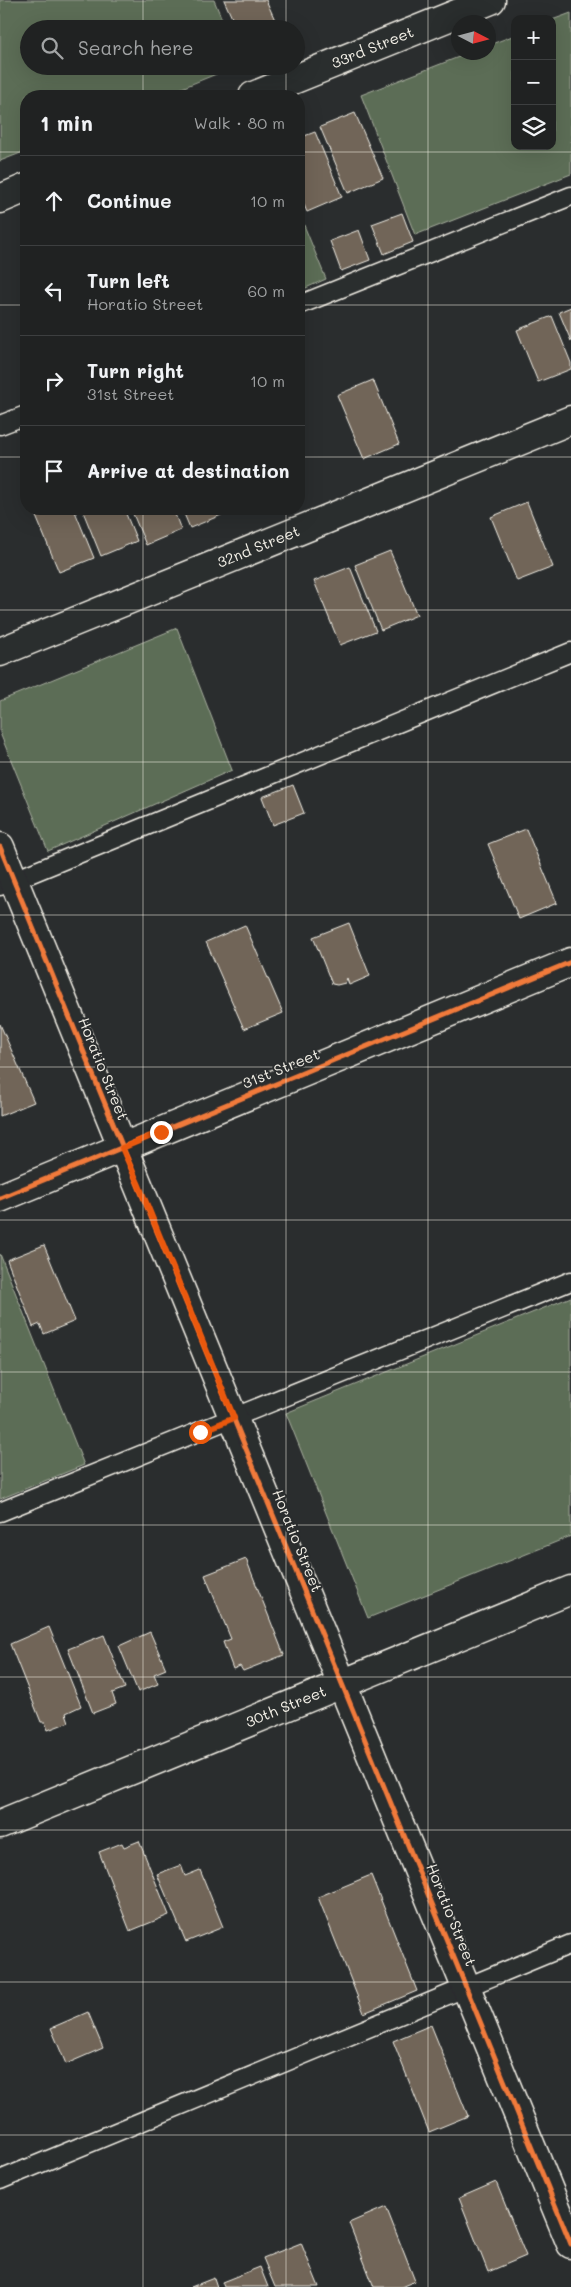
<!DOCTYPE html>
<html lang="en">
<head>
<meta charset="utf-8">
<style>
	body { margin:0; font-family:Mali,sans-serif; background:#2d2f2f; color:#f1f3f6 }
	.controls { position:absolute; right:15px; top:15px; display:grid; overflow:hidden; border-radius:10px; box-shadow:0 5px 20px #0002 }
	.controls button { width:45px; height:45px; display:grid; place-items:center; padding:0; border:0; border-bottom:1px solid #3d3f40; background:#202222; color:#f1f3f6; font:25px sans-serif }
	.compass { position:absolute; left:451px; top:15px; width:45px; height:45px; border-radius:50%; background:#202222; box-shadow:0 5px 20px #0002; rotate:96deg }
	.stop { position:absolute; width:15px; height:15px; margin:-11px; border:4px solid #ea580c; border-radius:50%; background:#fff }
	.stop.end { background:#ea580c; border-color:#fff; box-shadow:0 1px 5px #0008 }
	.list { margin:0; padding:0; list-style:none }
	h2 { display:flex; justify-content:space-between; align-items:center; height:65px; margin:0; padding:0 20px; font-size:21px }
	h2 small { font-size:16px; font-weight:400; color:#a2a4a5 }
	.list li { display:grid; grid-template-columns:32px 1fr auto; gap:15px; align-items:center; box-sizing:border-box; height:90px; padding:0 20px; border-top:1px solid #3d3f40 }
	.list b { display:block; font-size:19px; white-space:nowrap }
	.list p { margin:0; font-size:16px; white-space:nowrap; color:#a2a4a5 }
	.list em { font-size:16px; font-style:normal; color:#a2a4a5 }
	.icon { flex:none; width:28px; height:28px; fill:none; stroke:currentColor; stroke-width:2; stroke-linecap:round; stroke-linejoin:round }
	.map { position:relative; flex:none; width:571px; height:2287px; overflow:hidden }
	.search { position:absolute; background:#202222; box-shadow:0 5px 20px #0002; left:20px; top:20px; width:285px; height:55px; display:flex; align-items:center; gap:12px; box-sizing:border-box; padding:0 18px; border-radius:28px; color:#a2a4a5; font-size:19px }
	.panel { position:absolute; background:#202222; box-shadow:0 5px 20px #0002; left:20px; top:90px; width:285px; height:425px; border-radius:20px }
	.map>svg:first-child { display:block }
	.green { fill:#5c6d56; stroke:#a8af9f }
	.building { fill:#716558; stroke:#f4f1e8 }
	.lines { fill:none; stroke-linecap:round; stroke-linejoin:round }
	.lane-casing { stroke:#f4f1e8; stroke-width:21 }
	.street-casing { stroke:#f4f1e8; stroke-width:31 }
	.lane { stroke:#2a2d2e; stroke-width:18 }
	.street { stroke:#2a2d2e; stroke-width:28 }
	.cycleway-casing { stroke:#2a2d2e; stroke-width:8 }
	.cycleway { stroke:#f17a3a; stroke-width:5 }
	.route { stroke:#ea580c; stroke-width:6 }
	.grid { fill:none; stroke:#f4f1e8; stroke-width:1; stroke-opacity:0.55 }
	.labels { text-anchor:middle; stroke-width:4; stroke-linejoin:round; paint-order:stroke }
	.street-label { font-size:15px; fill:#f4f1e8; stroke:#2a2d2e }
</style>
</head>
<body>
<div class="map">
<svg width="571" height="2287" viewBox="0 0 571 2287">
	<rect width="100%" height="100%" fill="#2a2d2e"/>
	<filter id="ink" filterUnits="userSpaceOnUse"><feTurbulence type="fractalNoise" baseFrequency=".02" numOctaves="2"/><feDisplacementMap in="SourceGraphic" scale="10" xChannelSelector="R" yChannelSelector="G"/><feConvolveMatrix kernelMatrix="1 2 1 2 8 2 1 2 1" color-interpolation-filters="sRGB"/></filter>
	<g filter="url(#ink)">
		<g class="green">
			<polygon points="0,0 214,0 226,29 29,29 29,66 236,66 162,96 26,96 26,151 0,161"/>
			<polygon points="571,13 571,174 415,235 361,95 469,53 488,52 489,45 515,35 515,146 552,146 552,20"/>
			<polygon points="299,213 326,279 299,291"/>
			<polygon points="177,628 232,770 48,851 0,733 0,701"/>
			<polygon points="0,1254 84,1465 0,1499"/>
			<polygon points="571,1297 571,1536 368,1618 286,1413"/>
		</g>
		<g class="building">
			<polygon points="224,0 266,0 279,29 237,29"/>
			<polygon points="355,113 383,178 348,193 320,127"/>
			<polygon points="315,132 342,197 307,212 299,193 299,138"/>
			<polygon points="402,213 413,242 384,254 372,224"/>
			<polygon points="359,230 370,260 341,271 330,241"/>
			<polygon points="571,307 571,341 559,312"/>
			<polygon points="552,316 571,363 571,369 538,382 517,330"/>
			<polygon points="373,380 399,444 364,459 337,395"/>
			<polygon points="527,502 553,567 517,581 491,517"/>
			<polygon points="33,509 74,509 94,558 59,572"/>
			<polygon points="82,509 124,509 137,541 101,556"/>
			<polygon points="131,509 173,509 181,530 146,545"/>
			<polygon points="182,509 224,509 226,513 190,528"/>
			<polygon points="390,551 417,615 381,630 355,565"/>
			<polygon points="350,567 376,631 340,645 314,581"/>
			<polygon points="293,785 304,813 273,825 262,797"/>
			<polygon points="526,829 557,903 519,919 488,844"/>
			<polygon points="349,923 370,976 349,985 347,978 345,983 337,985 332,984 313,937"/>
			<polygon points="245,925 283,1013 244,1029 206,942"/>
			<polygon points="0,1024 34,1102 0,1116"/>
			<polygon points="44,1245 75,1321 44,1334 40,1324 33,1327 7,1260"/>
			<polygon points="246,1559 284,1655 243,1671 240,1666 233,1669 223,1642 231,1639 205,1575"/>
			<polygon points="49,1627 81,1706 66,1713 69,1722 48,1730 45,1722 41,1722 10,1644"/>
			<polygon points="150,1632 166,1669 154,1674 158,1684 138,1692 119,1646"/>
			<polygon points="104,1635 125,1688 112,1693 116,1704 93,1713 68,1649"/>
			<polygon points="139,1841 169,1915 130,1931 99,1852 122,1843 124,1847"/>
			<polygon points="181,1865 185,1876 200,1870 223,1927 186,1942 157,1874"/>
			<polygon points="371,1875 417,1991 364,2013 318,1897"/>
			<polygon points="88,2012 103,2048 66,2064 51,2028"/>
			<polygon points="431,2025 468,2116 429,2132 393,2041"/>
			<polygon points="496,2182 526,2256 488,2272 459,2198"/>
			<polygon points="386,2207 415,2281 401,2287 374,2287 349,2223"/>
			<polygon points="301,2243 319,2287 275,2287 263,2258"/>
			<polygon points="260,2267 268,2287 224,2287 222,2282"/>
			<polygon points="214,2278 217,2287 191,2287"/>
		</g>
		<g class="lines">
			<g class="lane-casing">
				<g id="lane">
					<polyline points="299,305 571,196"/>
					<polyline points="0,425 26,415"/>
					<polyline points="0,886 571,652"/>
					<polyline points="0,1512 571,1281"/>
					<polyline points="0,2180 571,1944"/>
				</g>
			</g>
			<g class="street-casing">
				<g id="street">
					<path id="s1" d="M253,96L491,0"/>
					<polyline points="0,199 26,188"/>
					<path id="s2" d="M0,652L571,420"/>
					<polyline points="0,847 571,2244"/>
					<polyline points="0,1198 571,962"/>
					<path id="s3" d="M0,1824L571,1590"/>
				</g>
			</g>
			<use href="#lane" class="lane"/>
			<use href="#street" class="street"/>
			<g class="cycleway-casing">
				<g id="cycleway">
					<polyline points="0,847 571,2244"/>
					<polyline points="0,1198 571,962"/>
				</g>
			</g>
			<use href="#cycleway" class="cycleway"/>
		</g>
	</g>
	<g class="lines" filter="url(#ink)">
		<polyline class="route" points="161,1132 122,1148 138,1183 234,1418 200,1432"/>
	</g>
	<path class="grid" d="M143,0V29M286,0V29M428,0V2287M143,66V96M286,66V96M0,152H26M299,152H571M0,305H26M299,305H571M0,457H26M299,457H571M143,509V2287M286,509V2287M0,610H571M0,762H571M0,915H571M0,1067H571M0,1220H571M0,1372H571M0,1525H571M0,1677H571M0,1830H571M0,1982H571M0,2135H571"/>
	<g class="labels">
		<g class="street-label">
			<text dy="5" stroke="none"><textPath href="#s1" startOffset="129">33rd Street</textPath></text>
			<text dy="5" stroke="none"><textPath href="#s2" startOffset="279">32nd Street</textPath></text>
			<text transform="translate(103 1069) rotate(68)" y="5">Horatio Street</text>
			<text transform="translate(281 1069) rotate(-22)" y="5">31st Street</text>
			<text transform="translate(297 1541) rotate(68)" y="5">Horatio Street</text>
			<text dy="5" stroke="none"><textPath href="#s3" startOffset="309">30th Street</textPath></text>
			<text transform="translate(451 1915) rotate(68)" y="5">Horatio Street</text>
		</g>
	</g>
</svg>
<div class="controls">
<button>+</button>
<button>−</button>
<button><svg class="icon" aria-label="layers" viewBox="0 0 24 24"><path d="M12 4l9 5-9 5-9-5zM3 14l9 5 9-5"/></svg></button>
</div>
<svg class="compass" viewBox="-18 -18 36 36"><path d="M0-13l5 13h-10z" fill="#e53935"/><path d="M0 13l5-13h-10z" fill="#a2a4a5"/></svg>
<div class="stop" style="left:200px;top:1432px"></div>
<div class="stop end" style="left:161px;top:1132px"></div>
<div class="search"><svg class="icon" aria-label="search" viewBox="0 0 24 24"><circle cx="10" cy="10" r="6"/><path d="M15 15l6 6"/></svg>Search here</div>
<section class="panel">
<h2>1 min<small>Walk · 80 m</small></h2>
<ul class="list">
<li><svg class="icon" aria-label="ahead" viewBox="0 0 24 24"><path d="M12 20V5M6 11l6-6 6 6"/></svg><div><b>Continue</b></div><em>10 m</em></li>
<li><svg class="icon" aria-label="left" viewBox="0 0 24 24"><path d="M17 20v-9H6M10 6l-5 5 5 5"/></svg><div><b>Turn left</b><p>Horatio Street</p></div><em>60 m</em></li>
<li><svg class="icon" aria-label="right" viewBox="0 0 24 24"><path d="M7 20v-9h11M14 6l5 5-5 5"/></svg><div><b>Turn right</b><p>31st Street</p></div><em>10 m</em></li>
<li><svg class="icon" aria-label="arrive" viewBox="0 0 24 24"><path d="M6 21V4h12l-3 4 3 4H6"/></svg><div><b>Arrive at destination</b></div></li>
</ul>
</section>
</div>
</body>
</html>
